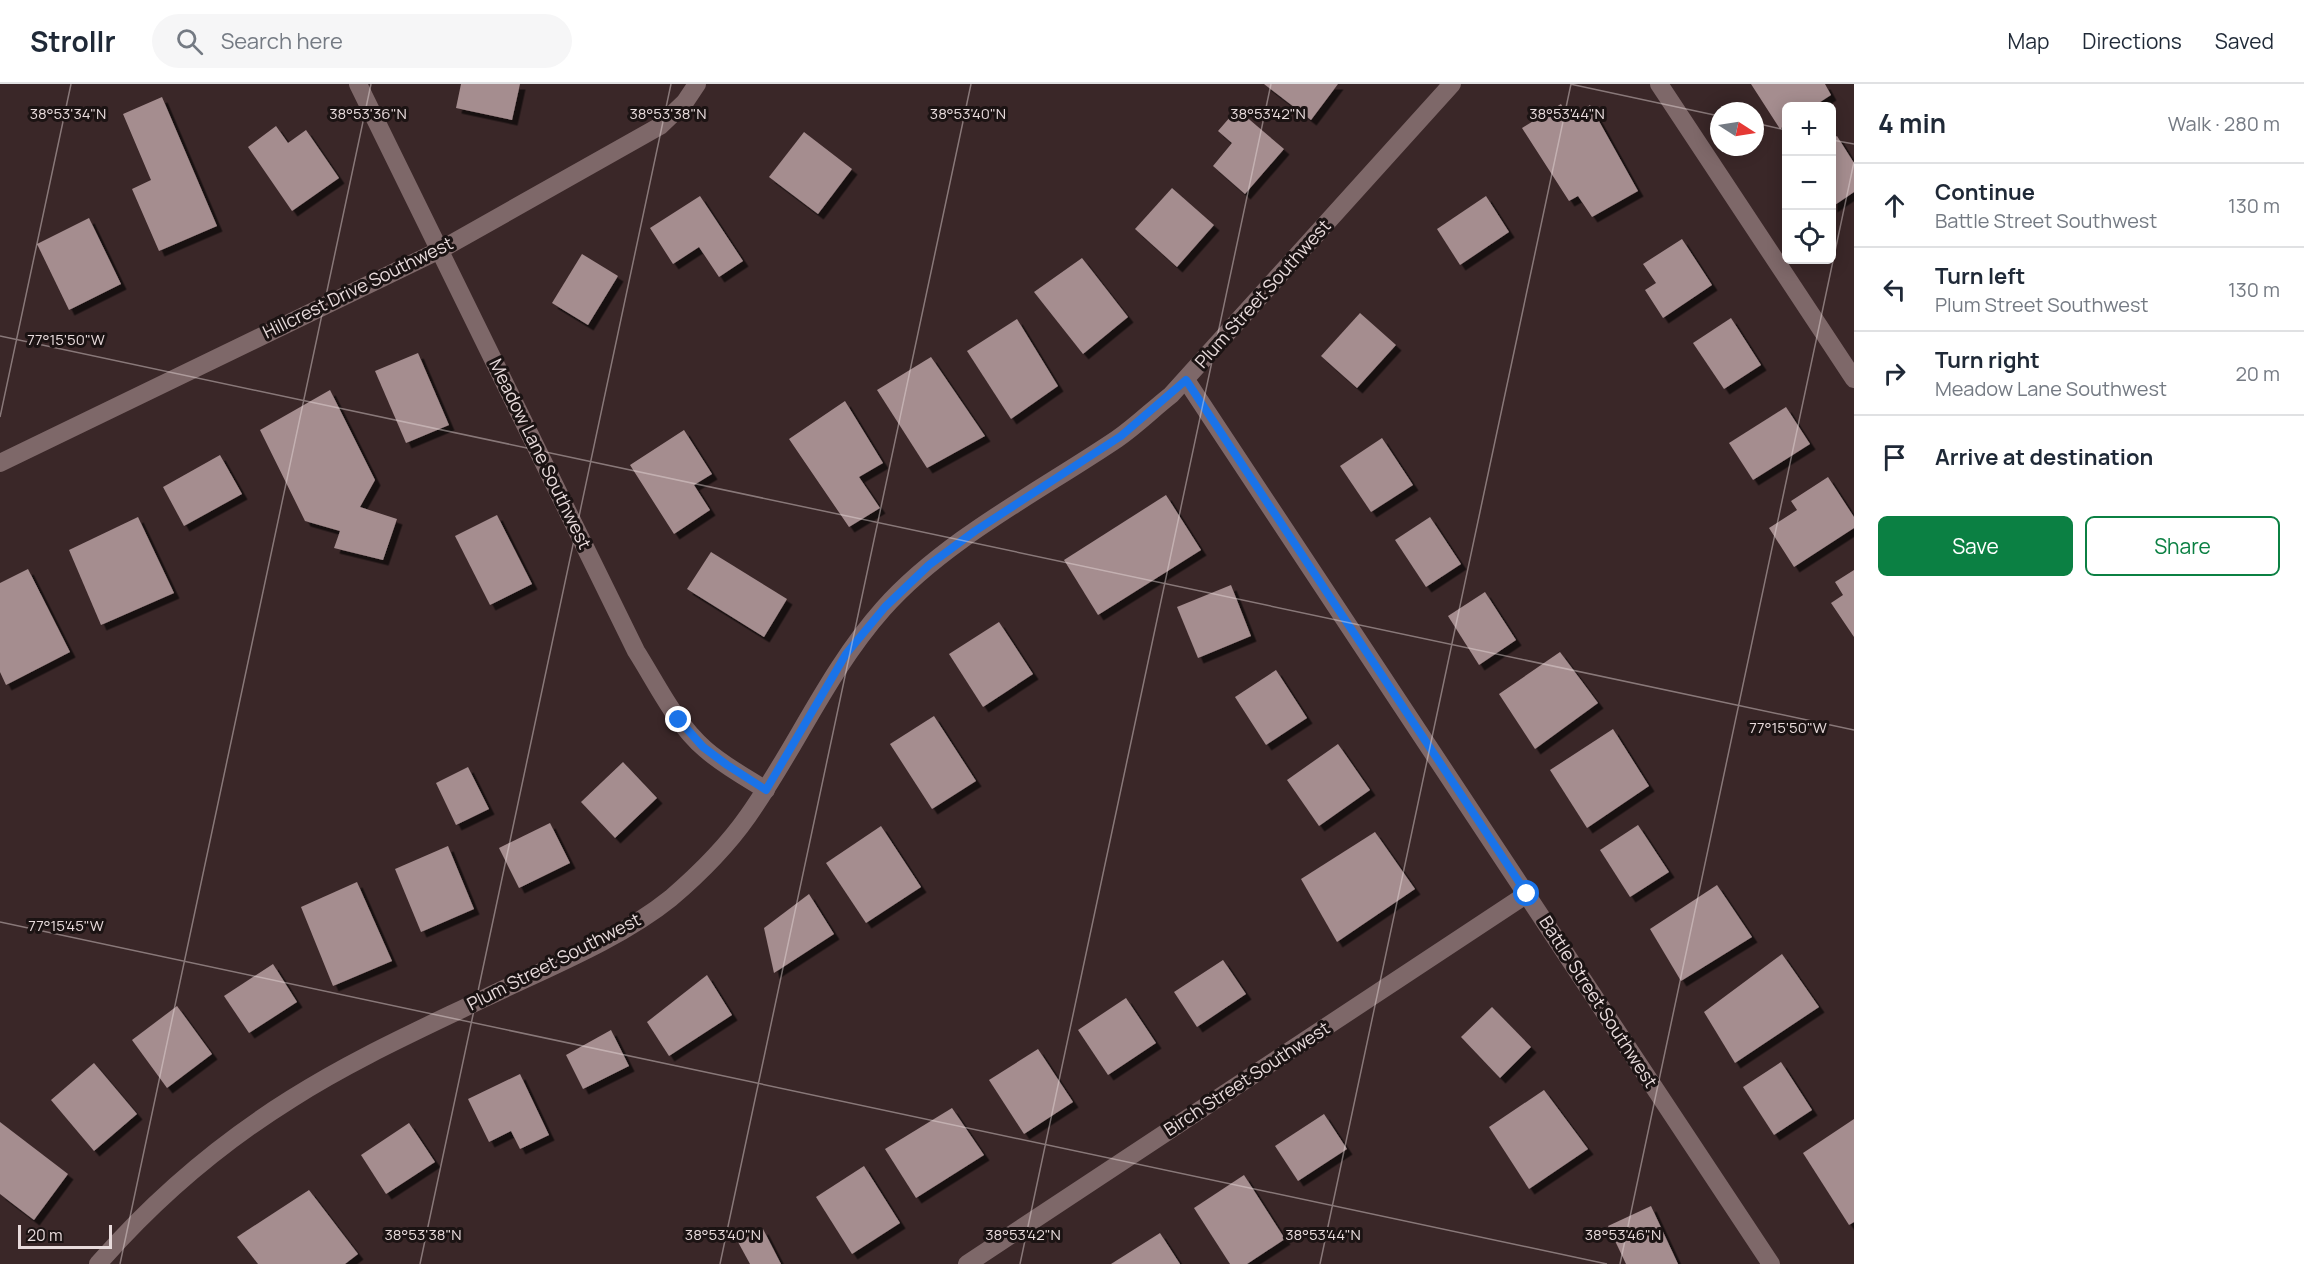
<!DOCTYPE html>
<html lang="en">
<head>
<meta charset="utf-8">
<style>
	body { margin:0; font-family:Manrope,sans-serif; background:#f6f6f7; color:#1f2937 }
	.controls { position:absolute; right:18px; top:18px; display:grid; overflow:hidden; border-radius:9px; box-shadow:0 3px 15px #0003 }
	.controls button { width:54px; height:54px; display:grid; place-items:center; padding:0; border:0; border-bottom:2px solid #e0e1e3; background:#fff; color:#1f2937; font:30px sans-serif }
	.compass { position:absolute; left:1710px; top:18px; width:54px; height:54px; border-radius:50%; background:#fff; box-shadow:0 3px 15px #0003; rotate:102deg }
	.scale { position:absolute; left:18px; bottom:15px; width:94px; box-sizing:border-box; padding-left:6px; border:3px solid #e8dbdc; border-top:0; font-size:16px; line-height:21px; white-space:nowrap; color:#e8dbdc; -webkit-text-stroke:4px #1b1313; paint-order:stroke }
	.stop { position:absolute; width:18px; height:18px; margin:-14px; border:4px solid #1a73e8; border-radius:50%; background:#fff }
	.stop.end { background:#1a73e8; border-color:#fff; box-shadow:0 2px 6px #0008 }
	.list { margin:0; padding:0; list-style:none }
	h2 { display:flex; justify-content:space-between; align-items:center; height:78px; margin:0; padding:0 24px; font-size:26px }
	h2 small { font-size:20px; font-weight:400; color:#747a83 }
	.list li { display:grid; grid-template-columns:39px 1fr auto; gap:18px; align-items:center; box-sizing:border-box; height:84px; padding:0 24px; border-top:2px solid #e0e1e3 }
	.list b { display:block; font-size:22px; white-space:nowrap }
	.list p { margin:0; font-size:20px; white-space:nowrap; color:#747a83 }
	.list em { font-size:20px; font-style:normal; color:#747a83 }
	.actions { display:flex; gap:12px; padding:18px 24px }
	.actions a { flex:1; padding:14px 0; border:2px solid #0b8043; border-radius:9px; text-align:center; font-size:21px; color:#0b8043 }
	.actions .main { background:#0b8043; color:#fff }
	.icon { flex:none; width:33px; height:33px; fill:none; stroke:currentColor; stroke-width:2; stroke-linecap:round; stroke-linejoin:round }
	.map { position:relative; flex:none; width:1854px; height:1180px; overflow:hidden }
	header { display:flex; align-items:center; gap:36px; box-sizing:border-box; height:84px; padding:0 30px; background:#fff; border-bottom:2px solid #e0e1e3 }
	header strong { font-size:28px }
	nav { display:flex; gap:33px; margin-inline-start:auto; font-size:21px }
	.search { width:420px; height:54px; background:#f6f6f7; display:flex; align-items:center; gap:15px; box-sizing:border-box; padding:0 21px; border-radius:33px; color:#747a83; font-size:22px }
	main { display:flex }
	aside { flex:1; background:#fff }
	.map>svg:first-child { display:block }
	.building { fill:#a58d8f; filter:url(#shadow) }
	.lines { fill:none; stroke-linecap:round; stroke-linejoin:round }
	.minor { stroke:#7e6869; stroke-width:18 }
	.route { stroke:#1a73e8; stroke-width:8 }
	.ticks { fill:none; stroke:#e8dbdc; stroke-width:1.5; stroke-opacity:0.45 }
	.labels { text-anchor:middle; stroke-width:6; stroke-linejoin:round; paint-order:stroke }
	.street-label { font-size:18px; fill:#e8dbdc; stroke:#1b1313 }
	.ticks-label { font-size:15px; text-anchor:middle; fill:#e8dbdc; stroke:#1b1313; stroke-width:6; stroke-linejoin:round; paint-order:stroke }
</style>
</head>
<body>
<header>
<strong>Strollr</strong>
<div class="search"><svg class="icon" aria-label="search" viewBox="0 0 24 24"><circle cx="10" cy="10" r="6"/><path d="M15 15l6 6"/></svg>Search here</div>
<nav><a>Map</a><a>Directions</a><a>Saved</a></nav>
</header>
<main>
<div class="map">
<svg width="1854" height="1180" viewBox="0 0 1854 1180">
	<defs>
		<filter id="shadow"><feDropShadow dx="5.5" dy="5.5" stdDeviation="0" flood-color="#0009"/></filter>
	</defs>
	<rect width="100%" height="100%" fill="#3a2728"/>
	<g class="building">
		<polygon points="461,0 520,0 512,36 456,24"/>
		<polygon points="1264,0 1338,0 1311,36"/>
		<polygon points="1751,0 1825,0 1831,11 1814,22 1786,22 1786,40 1780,45"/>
		<polygon points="162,13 217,142 159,167 132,105 151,96 123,30"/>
		<polygon points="1561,20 1569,35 1590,21 1638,107 1592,133 1578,112 1569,117 1522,44"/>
		<polygon points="1237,25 1284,65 1245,110 1213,82 1232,59 1218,47"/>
		<polygon points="276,42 288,59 306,46 339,94 292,127 248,63"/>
		<polygon points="804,48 852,85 818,130 769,93"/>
		<polygon points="1837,52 1854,79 1854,108 1832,123 1832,55"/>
		<polygon points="1172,104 1214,141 1177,183 1135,145"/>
		<polygon points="700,112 743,177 719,193 699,163 673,180 650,144"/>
		<polygon points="1486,112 1509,148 1460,181 1437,145"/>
		<polygon points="89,134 121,200 69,226 37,160"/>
		<polygon points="1682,155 1712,201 1663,234 1645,206 1656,199 1643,180"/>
		<polygon points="582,170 618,192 588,241 552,219"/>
		<polygon points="1082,174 1128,233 1083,270 1034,208"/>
		<polygon points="1360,229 1396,261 1357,304 1321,272"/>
		<polygon points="1731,234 1761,281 1724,305 1693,259"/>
		<polygon points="1017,235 1058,302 1011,335 967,267"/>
		<polygon points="418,269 449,341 406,359 375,287"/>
		<polygon points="931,273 985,352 927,384 877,306"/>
		<polygon points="330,306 375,396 360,423 397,435 383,476 334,464 340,447 305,437 260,346"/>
		<polygon points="845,317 883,379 859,393 880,424 849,443 789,355"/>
		<polygon points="1786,323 1810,360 1753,396 1729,359"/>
		<polygon points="684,346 712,390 694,401 710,426 674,450 630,381"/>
		<polygon points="1382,354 1413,401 1371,428 1340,382"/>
		<polygon points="220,371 242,410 184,442 163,403"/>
		<polygon points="1828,393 1854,433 1854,444 1794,483 1769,444 1797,426 1791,417"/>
		<polygon points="1166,411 1201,466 1098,531 1064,476"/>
		<polygon points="497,431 532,500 490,521 455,452"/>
		<polygon points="138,433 174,509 101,541 69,466"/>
		<polygon points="1430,433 1461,480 1426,503 1395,456"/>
		<polygon points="711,468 787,515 764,553 687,505"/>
		<polygon points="28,485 70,568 6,601 0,588 0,499"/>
		<polygon points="1854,486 1854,553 1831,519 1843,511 1835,498"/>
		<polygon points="1231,501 1251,552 1198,574 1177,523"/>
		<polygon points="1485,508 1516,556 1479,581 1448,532"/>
		<polygon points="999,538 1033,590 983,623 949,570"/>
		<polygon points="1560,568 1598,619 1535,665 1499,610"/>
		<polygon points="1276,586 1307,634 1266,661 1235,613"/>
		<polygon points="934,632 976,697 932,725 890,660"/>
		<polygon points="1613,645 1649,702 1587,744 1550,686"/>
		<polygon points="1338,660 1370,706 1319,742 1287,696"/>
		<polygon points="623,678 657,714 615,754 581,718"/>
		<polygon points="468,683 489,725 456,741 436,699"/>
		<polygon points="550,739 570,779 519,804 499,764"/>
		<polygon points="1638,741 1669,788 1630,813 1600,766"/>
		<polygon points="881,742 921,803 866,839 826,779"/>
		<polygon points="1375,748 1415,805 1337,858 1301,795"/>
		<polygon points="448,762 474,825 421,848 395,785"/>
		<polygon points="357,798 392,877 333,902 301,823"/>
		<polygon points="1717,801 1752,853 1681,897 1650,845"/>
		<polygon points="809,810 834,850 774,889 764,844"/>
		<polygon points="1782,870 1819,923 1735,979 1704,928"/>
		<polygon points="1223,876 1246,910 1197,943 1174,908"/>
		<polygon points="273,880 297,918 249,949 224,912"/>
		<polygon points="707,891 732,931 669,972 647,938"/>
		<polygon points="1126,914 1156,959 1108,991 1078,946"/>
		<polygon points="177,922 212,970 167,1004 132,956"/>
		<polygon points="1492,923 1531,963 1500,994 1461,953"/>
		<polygon points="611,946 629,982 583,1005 566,971"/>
		<polygon points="1038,965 1073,1018 1024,1050 989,996"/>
		<polygon points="1781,978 1812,1026 1774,1051 1743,1003"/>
		<polygon points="94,979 137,1030 94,1067 51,1016"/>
		<polygon points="520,990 549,1051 520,1065 511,1047 489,1058 468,1015"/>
		<polygon points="1544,1006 1588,1065 1529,1105 1489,1043"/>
		<polygon points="952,1024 984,1071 916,1114 885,1065"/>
		<polygon points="1324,1030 1347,1065 1298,1097 1275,1062"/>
		<polygon points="1854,1035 1854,1138 1849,1141 1803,1069"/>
		<polygon points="0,1038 68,1090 34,1136 0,1110"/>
		<polygon points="409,1039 435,1078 386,1110 361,1071"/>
		<polygon points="864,1082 900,1139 852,1170 816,1113"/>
		<polygon points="1244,1091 1285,1155 1247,1180 1230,1180 1194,1124"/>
		<polygon points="309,1106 358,1170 345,1180 258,1180 237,1153"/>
		<polygon points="1651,1122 1678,1180 1626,1180 1608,1142"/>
		<polygon points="763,1145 781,1180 750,1180 738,1158"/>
		<polygon points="1160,1149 1180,1180 1111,1180"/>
	</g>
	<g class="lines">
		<g class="minor">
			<path d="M358,0L636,567C657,600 675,639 705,665C723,681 745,693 766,706"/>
			<polyline points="1659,0 1854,295"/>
			<polyline points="1186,296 1771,1180"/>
			<polyline points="0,379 440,166 660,42 685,18 697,0"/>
			<path d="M98,1180C153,1117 219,1060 291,1015C352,976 419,946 485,914C545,885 619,856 671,814C699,790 727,762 748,732C796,664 828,587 883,525C944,456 1040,407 1117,355C1136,342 1153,325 1171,311L1452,0"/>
			<polyline points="967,1180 1527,810"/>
		</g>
	</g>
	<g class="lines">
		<polyline class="route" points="679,636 703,663 727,681 766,706 846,570 885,523 929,481 975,447 1121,352 1186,296 1527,810"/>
	</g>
	<path class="ticks" d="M1570,0L1719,32M1755,39L1786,46M1832,56L1854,60M0,252L1854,646M0,333L71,0M0,838L1607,1180M120,1180L371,0M420,1180L671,0M720,1180L971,0M1020,1180L1271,0M1320,1180L1571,0M1620,1180L1854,78"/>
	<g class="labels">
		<g class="street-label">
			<text transform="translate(358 204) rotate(-26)" y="6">Hillcrest Drive Southwest</text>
			<text transform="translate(1263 210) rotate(-48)" y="6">Plum Street Southwest</text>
			<text transform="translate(540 370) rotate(64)" y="6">Meadow Lane Southwest</text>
			<text transform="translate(554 878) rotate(-27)" y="6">Plum Street Southwest</text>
			<text transform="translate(1598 918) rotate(57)" y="6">Battle Street Southwest</text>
			<text transform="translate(1247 995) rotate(-33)" y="6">Birch Street Southwest</text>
		</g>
	</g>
	<g class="ticks-label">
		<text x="68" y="35">38°53'34"N</text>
		<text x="368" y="35">38°53'36"N</text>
		<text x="668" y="35">38°53'38"N</text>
		<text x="968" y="35">38°53'40"N</text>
		<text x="1268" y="35">38°53'42"N</text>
		<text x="1567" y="35">38°53'44"N</text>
		<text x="66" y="261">77°15'50"W</text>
		<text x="1788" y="649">77°15'50"W</text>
		<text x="66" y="847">77°15'45"W</text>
		<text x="423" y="1156">38°53'38"N</text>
		<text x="723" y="1156">38°53'40"N</text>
		<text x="1023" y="1156">38°53'42"N</text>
		<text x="1323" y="1156">38°53'44"N</text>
		<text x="1623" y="1156">38°53'46"N</text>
	</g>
</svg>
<div class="controls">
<button>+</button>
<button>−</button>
<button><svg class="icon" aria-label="locate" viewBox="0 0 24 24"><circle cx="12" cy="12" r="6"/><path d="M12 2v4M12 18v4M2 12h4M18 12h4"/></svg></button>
</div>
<svg class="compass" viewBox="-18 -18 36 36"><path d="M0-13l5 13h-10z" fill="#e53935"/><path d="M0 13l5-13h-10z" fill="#747a83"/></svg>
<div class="scale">20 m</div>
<div class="stop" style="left:1527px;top:810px"></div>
<div class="stop end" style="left:679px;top:636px"></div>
</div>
<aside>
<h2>4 min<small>Walk · 280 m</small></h2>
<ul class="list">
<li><svg class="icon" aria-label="ahead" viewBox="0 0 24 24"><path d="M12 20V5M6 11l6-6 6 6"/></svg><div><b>Continue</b><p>Battle Street Southwest</p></div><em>130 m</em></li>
<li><svg class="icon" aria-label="left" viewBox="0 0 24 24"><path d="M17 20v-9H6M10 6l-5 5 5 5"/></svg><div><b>Turn left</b><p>Plum Street Southwest</p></div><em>130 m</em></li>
<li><svg class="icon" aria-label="right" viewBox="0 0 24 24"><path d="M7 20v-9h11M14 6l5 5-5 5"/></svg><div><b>Turn right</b><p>Meadow Lane Southwest</p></div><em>20 m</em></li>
<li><svg class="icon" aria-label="arrive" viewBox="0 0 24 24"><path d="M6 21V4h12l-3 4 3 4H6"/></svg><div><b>Arrive at destination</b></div></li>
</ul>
<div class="actions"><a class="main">Save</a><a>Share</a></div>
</aside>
</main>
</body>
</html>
